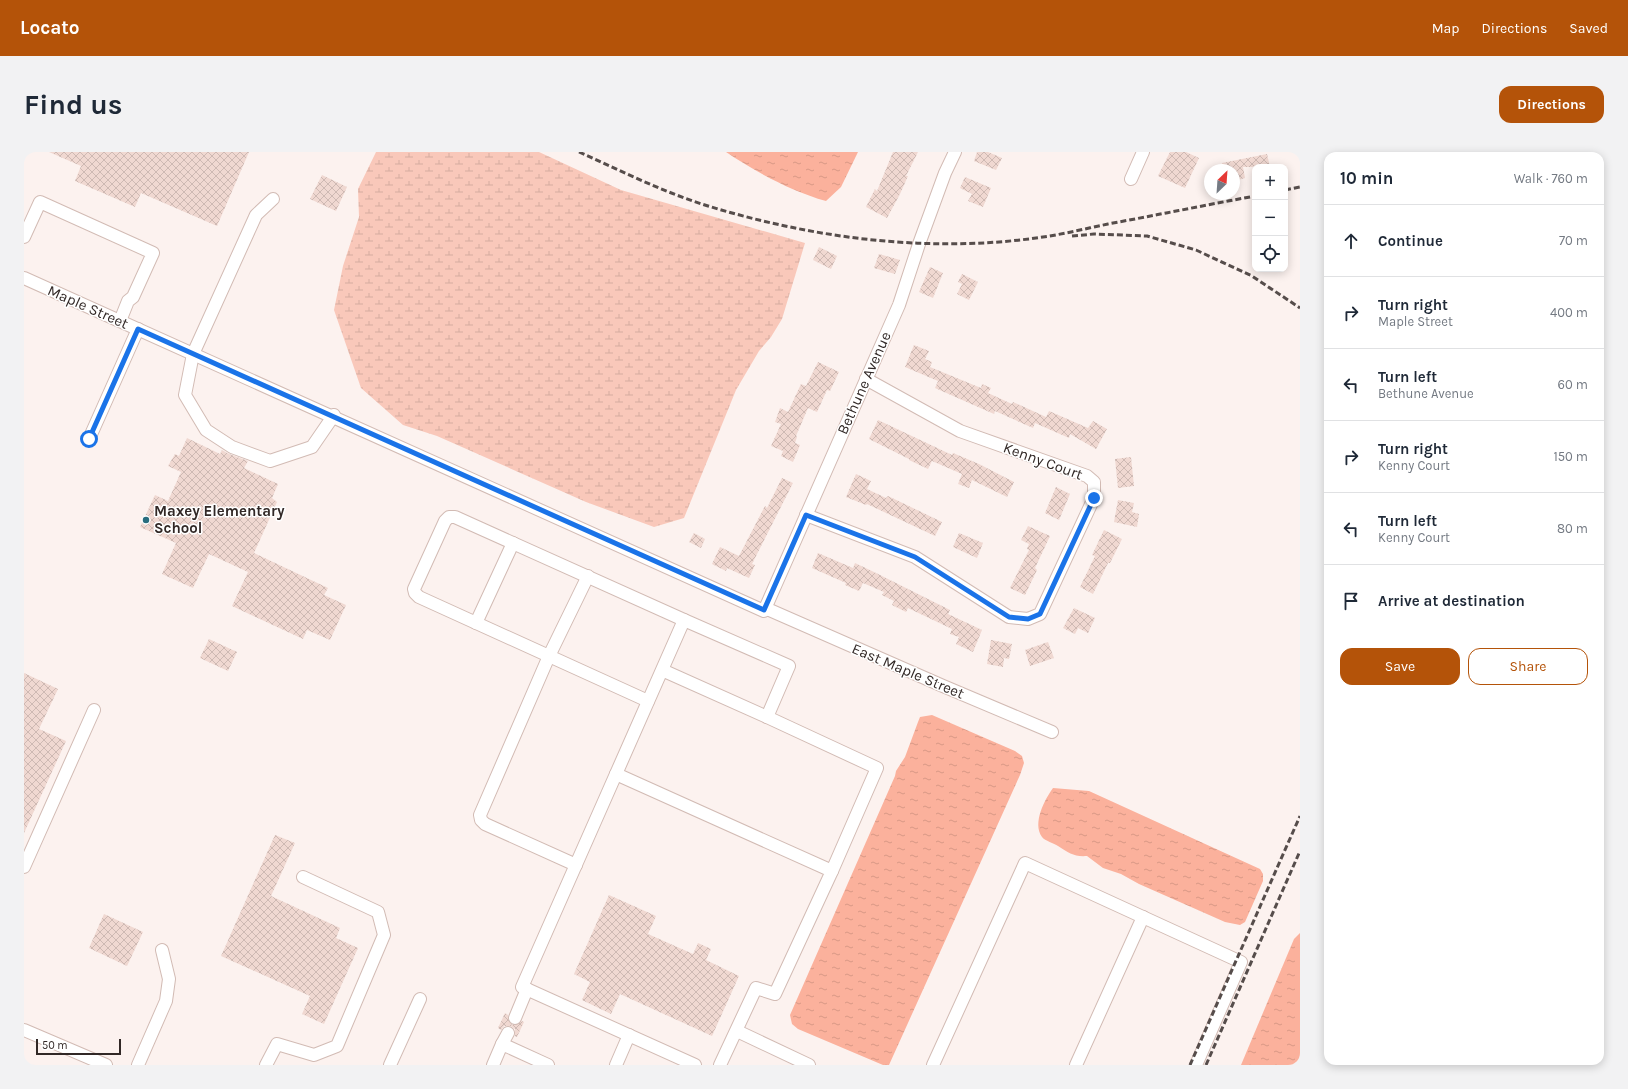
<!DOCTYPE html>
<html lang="en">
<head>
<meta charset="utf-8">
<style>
	body { margin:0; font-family:Karla,sans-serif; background:#f2f2f3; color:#1f2937 }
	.controls { position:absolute; right:12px; top:12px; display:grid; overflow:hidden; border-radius:8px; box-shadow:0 2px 10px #0003 }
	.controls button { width:36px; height:36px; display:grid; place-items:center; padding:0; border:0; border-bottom:1px solid #e0e1e3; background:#fff; color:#1f2937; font:20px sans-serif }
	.compass { position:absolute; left:1180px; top:12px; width:36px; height:36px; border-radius:50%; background:#fff; box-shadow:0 2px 10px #0003; rotate:25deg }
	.scale { position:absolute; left:12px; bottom:10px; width:85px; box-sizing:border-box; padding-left:4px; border:2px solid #312826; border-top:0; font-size:11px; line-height:14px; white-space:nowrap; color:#312826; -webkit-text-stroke:3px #fff; paint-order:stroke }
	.stop { position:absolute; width:12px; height:12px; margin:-9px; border:3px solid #1a73e8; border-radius:50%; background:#fff }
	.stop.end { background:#1a73e8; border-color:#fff; box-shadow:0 1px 4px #0008 }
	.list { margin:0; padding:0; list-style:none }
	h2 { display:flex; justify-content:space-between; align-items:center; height:52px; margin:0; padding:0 16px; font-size:17px }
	h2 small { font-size:13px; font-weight:400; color:#747a83 }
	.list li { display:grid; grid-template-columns:26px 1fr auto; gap:12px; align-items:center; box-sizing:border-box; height:72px; padding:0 16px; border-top:1px solid #e0e1e3 }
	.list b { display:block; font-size:15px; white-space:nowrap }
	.list p { margin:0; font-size:13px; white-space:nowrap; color:#747a83 }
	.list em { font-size:13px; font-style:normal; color:#747a83 }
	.actions { display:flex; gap:8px; padding:12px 16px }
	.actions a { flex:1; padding:9px 0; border:1px solid #b45309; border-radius:12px; text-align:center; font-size:14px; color:#b45309 }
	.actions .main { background:#b45309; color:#fff }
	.icon { flex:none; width:22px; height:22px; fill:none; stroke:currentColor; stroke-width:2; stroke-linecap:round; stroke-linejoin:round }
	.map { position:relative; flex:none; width:1276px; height:913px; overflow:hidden; border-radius:12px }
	header { display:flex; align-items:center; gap:24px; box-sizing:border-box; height:56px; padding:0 20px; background:#b45309; color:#fff }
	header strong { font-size:19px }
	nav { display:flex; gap:22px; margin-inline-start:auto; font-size:14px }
	.intro { display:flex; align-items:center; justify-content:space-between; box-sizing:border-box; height:96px; padding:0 24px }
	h1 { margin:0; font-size:28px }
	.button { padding:10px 18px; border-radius:12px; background:#b45309; color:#fff; font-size:14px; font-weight:700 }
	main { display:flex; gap:24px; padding:0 24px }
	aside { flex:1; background:#fff; border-radius:12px; box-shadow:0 2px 10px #0003 }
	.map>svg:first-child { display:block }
	.wetland { fill:url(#wetland-marsh) }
	.water { fill:url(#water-ripples) }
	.building { fill:url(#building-cross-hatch) }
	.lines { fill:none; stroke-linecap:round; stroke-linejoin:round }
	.minor-casing { stroke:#d2bbb4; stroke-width:14 }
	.minor { stroke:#fff; stroke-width:12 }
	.rail { stroke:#564d4b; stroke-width:3; stroke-dasharray:6 3; stroke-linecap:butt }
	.route { stroke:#1a73e8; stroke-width:5 }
	.poi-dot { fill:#296d7e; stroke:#fff; stroke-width:1.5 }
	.labels { text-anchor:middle; stroke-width:3; stroke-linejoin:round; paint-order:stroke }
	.street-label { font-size:15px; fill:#312826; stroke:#fff }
	.poi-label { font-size:15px; font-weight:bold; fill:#312826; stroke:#fff; text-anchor:start }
</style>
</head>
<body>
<header>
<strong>Locato</strong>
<nav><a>Map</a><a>Directions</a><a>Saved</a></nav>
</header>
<div class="intro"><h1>Find us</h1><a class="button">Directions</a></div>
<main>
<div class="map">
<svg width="1276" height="913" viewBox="0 0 1276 913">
	<defs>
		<pattern id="wetland-marsh" width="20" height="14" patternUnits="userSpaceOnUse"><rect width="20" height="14" fill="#f9c8ba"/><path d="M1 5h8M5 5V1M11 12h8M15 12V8" fill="none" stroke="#d6aca0"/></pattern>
		<pattern id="water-ripples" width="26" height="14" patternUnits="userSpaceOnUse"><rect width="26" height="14" fill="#fbb19c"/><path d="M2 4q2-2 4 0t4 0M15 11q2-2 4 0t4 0" fill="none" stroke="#d89886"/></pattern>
		<pattern id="building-cross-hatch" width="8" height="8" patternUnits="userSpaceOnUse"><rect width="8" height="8" fill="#f0d8d1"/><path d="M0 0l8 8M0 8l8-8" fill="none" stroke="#ceb9b3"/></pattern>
	</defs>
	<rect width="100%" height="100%" fill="#fcf2ef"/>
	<polygon class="wetland" points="352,0 515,0 597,38 781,91 758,167 747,185 735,199 712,238 660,366 630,375 562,350 413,284 379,273 337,236 310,158 319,114 335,65 334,37"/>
	<g class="water">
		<path d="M702,0H834L817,35L802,49C767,39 732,20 702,0Z"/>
		<polygon points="908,563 991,599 998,604 1000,611 996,623 865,913 859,913 774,877 768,872 766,863 871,624 872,619 881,605 894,570 896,565"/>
		<path d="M1029,636L1065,639L1236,717L1239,722V729L1221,770L1216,773L1201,770L1115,732L1097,722L1079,716L1063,704C1050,705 1045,701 1034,694C1030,691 1021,689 1018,685C1008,671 1021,647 1029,636Z"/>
		<polygon points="1276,781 1276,913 1217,913 1270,787"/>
	</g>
	<g class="building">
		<polygon points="25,0 225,0 193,74 117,41 111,55 51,29 57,14"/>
		<polygon points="869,0 894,0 882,24 884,24 876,42 863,66 842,55 851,37 853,39"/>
		<polygon points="953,0 964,0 978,6 972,18 950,9"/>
		<polygon points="1146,0 1162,0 1175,6 1161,36 1134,24"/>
		<polygon points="1243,2 1246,15 1219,15 1221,26 1211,29 1210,18 1208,18 1208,15 1198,15 1198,11"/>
		<polygon points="298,23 323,35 312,59 286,47"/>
		<polygon points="941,25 967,36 959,55 944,49 948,42 936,36"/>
		<polygon points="795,95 813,104 807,117 789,108"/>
		<polygon points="855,102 876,108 871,122 850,116"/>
		<polygon points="906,115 919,121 909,146 895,140"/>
		<polygon points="938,122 954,130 945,148 933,142 938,132 934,130"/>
		<polygon points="890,193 905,199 901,207 908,210 906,215 957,236 958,232 967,236 964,241 988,252 989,250 1022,265 1025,259 1064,276 1069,269 1083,277 1072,297 1046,282 1045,286 1011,271 1009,276 971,259 970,262 911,236 914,229 881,215"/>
		<polygon points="794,210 815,220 806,239 803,238 793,260 784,256 772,284 773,285 771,291 776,293 769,310 757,304 759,299 747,294 757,272 751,270 756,256 764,260 777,232 782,234"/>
		<polygon points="854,268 928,303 929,301 955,312 990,330 983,345 948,328 945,336 934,332 938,322 908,309 904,317 885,308 885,307 845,287"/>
		<polygon points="163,286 196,302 198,298 205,302 224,309 220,316 254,332 248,346 253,350 230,401 304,436 300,443 322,453 306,488 283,478 279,487 208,454 224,420 185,402 169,436 138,422 152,391 116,375 131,343 144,349 157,320 144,314 151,302 155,304"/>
		<polygon points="1107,305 1110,334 1094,336 1091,307"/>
		<polygon points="832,322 847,329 843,337 862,346 864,344 918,370 911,384 843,352 842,353 822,345"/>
		<polygon points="758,326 769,331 728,412 731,413 725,426 703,416 702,419 688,412 696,395 715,404 741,354 743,356"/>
		<polygon points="1032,335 1046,342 1035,368 1021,361"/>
		<polygon points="1094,348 1110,351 1108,360 1115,362 1113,375 1090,370"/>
		<polygon points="1004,374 1026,384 1011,416 1013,418 1001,443 986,436 1005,398 1003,397 1005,392 997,388"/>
		<polygon points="1080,378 1098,387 1086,411 1084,411 1069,442 1056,435 1071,404 1068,403"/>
		<polygon points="670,381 681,387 677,396 665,390"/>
		<polygon points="935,381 959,391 953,406 929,395"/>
		<polygon points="794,401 829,416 831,411 850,420 926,458 924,462 958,478 949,500 932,492 935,485 926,482 928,477 884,456 882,460 868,453 870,449 858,443 860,440 839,431 835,439 821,433 822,431 788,416"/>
		<polygon points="1050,456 1071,466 1064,481 1054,476 1051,482 1039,476"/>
		<polygon points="185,487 213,500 204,519 176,506"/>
		<polygon points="967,488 988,492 985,507 980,506 979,515 963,512"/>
		<polygon points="1024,490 1030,506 1006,514 1001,498"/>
		<polygon points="0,521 34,537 15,577 42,589 0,681"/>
		<polygon points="251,683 271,691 247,744 316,776 312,786 334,796 300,872 278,862 286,844 197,804"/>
		<polygon points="585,743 632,764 624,782 669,802 674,791 687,797 682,808 715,824 688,884 596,842 587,862 558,848 566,830 550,822"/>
		<polygon points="80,762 119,780 103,814 65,796"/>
		<polygon points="481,861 484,863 484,867 488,873 492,873 498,869 500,870 493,885 491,884 491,877 487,874 480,874 477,878 474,876"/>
	</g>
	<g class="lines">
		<g class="minor-casing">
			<g id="minor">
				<polyline points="1107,27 1119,0"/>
				<polyline points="249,47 232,63 169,202 161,243 182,278 208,295 246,309 288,295 310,263"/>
				<polyline points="0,85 16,50 129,101 109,145 104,149 96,169"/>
				<polyline points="0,126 740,459 875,153 895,92 921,21 931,0"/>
				<polyline points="65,287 114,177"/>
				<polyline points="782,363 891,405 985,465 1004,467 1016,462 1070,346 1070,330 1063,324 936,279 842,227"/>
				<polyline points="741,456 919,534 1028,580"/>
				<polyline points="452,471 489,391"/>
				<polyline points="624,549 395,445 391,441 390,437 421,369 425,365 431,365 660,468"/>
				<polyline points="743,565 853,616 808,719"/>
				<polyline points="592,622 660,468 765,514 743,565 638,518"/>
				<polyline points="552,713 461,672 457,668 456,663 525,504 564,424"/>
				<polyline points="0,715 70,558"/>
				<polyline points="491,866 503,837"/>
				<polyline points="0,878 82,913"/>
				<polyline points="713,879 785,913"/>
				<polyline points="478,892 484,881"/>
				<polyline points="114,913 142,849 145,827 138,798"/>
				<polyline points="242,913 253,892 290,903 313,894 360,783 354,760 279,725"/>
				<polyline points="366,913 396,847"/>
				<polyline points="469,913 478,892 524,913"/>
				<polyline points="592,913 605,883"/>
				<polyline points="671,913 498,835 592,622 808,719 751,842 732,836 696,913"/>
				<polyline points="909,913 1001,711 1217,810 1172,913"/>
				<polyline points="1052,913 1119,765"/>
			</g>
		</g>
		<use href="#minor" class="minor"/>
		<g class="rail">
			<path d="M555,0C597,19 639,40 684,54C789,86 902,101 1012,86C1036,83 1060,77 1084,72C1133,63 1182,53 1231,44"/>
			<polyline points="1261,38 1276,35"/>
			<polyline points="1048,84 1070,82 1123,84 1172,98 1228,124 1276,156"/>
			<polyline points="1166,913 1276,664"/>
			<polyline points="1182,913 1276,699"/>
		</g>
	</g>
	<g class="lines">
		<polyline class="route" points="65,287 114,177 740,458 782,363 891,405 985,465 1004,467 1016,462 1070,346"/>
	</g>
	<circle class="poi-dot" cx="122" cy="368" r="4"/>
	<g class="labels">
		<g class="street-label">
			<text transform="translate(64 155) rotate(24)" y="5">Maple Street</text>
			<text transform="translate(840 231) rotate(-66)" y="5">Bethune Avenue</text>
			<text transform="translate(1019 309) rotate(20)" y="5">Kenny Court</text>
			<text transform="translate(884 519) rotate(23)" y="5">East Maple Street</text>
		</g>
		<g class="poi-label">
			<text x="130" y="364">Maxey Elementary<tspan x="130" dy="17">School</tspan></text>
		</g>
	</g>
</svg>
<div class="controls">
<button>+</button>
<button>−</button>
<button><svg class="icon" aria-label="locate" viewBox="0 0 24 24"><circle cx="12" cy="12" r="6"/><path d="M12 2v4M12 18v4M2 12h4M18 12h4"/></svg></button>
</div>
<svg class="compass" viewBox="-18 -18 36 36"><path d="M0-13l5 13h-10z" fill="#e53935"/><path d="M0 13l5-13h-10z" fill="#747a83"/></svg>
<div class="scale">50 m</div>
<div class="stop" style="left:65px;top:287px"></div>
<div class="stop end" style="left:1070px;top:346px"></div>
</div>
<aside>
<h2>10 min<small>Walk · 760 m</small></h2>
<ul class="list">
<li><svg class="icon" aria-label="ahead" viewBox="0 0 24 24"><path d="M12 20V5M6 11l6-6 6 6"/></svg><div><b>Continue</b></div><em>70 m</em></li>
<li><svg class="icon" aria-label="right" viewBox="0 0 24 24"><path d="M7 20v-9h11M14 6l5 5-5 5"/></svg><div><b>Turn right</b><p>Maple Street</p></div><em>400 m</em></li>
<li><svg class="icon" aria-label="left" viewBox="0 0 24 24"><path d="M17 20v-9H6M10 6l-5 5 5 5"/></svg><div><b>Turn left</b><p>Bethune Avenue</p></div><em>60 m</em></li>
<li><svg class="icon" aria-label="right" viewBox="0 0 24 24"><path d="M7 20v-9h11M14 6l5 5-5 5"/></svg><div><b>Turn right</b><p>Kenny Court</p></div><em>150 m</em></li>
<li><svg class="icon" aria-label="left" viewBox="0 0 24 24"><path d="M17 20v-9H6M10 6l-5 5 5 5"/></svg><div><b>Turn left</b><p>Kenny Court</p></div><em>80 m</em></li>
<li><svg class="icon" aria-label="arrive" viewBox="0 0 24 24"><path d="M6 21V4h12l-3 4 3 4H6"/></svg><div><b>Arrive at destination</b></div></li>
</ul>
<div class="actions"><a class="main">Save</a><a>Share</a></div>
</aside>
</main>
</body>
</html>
